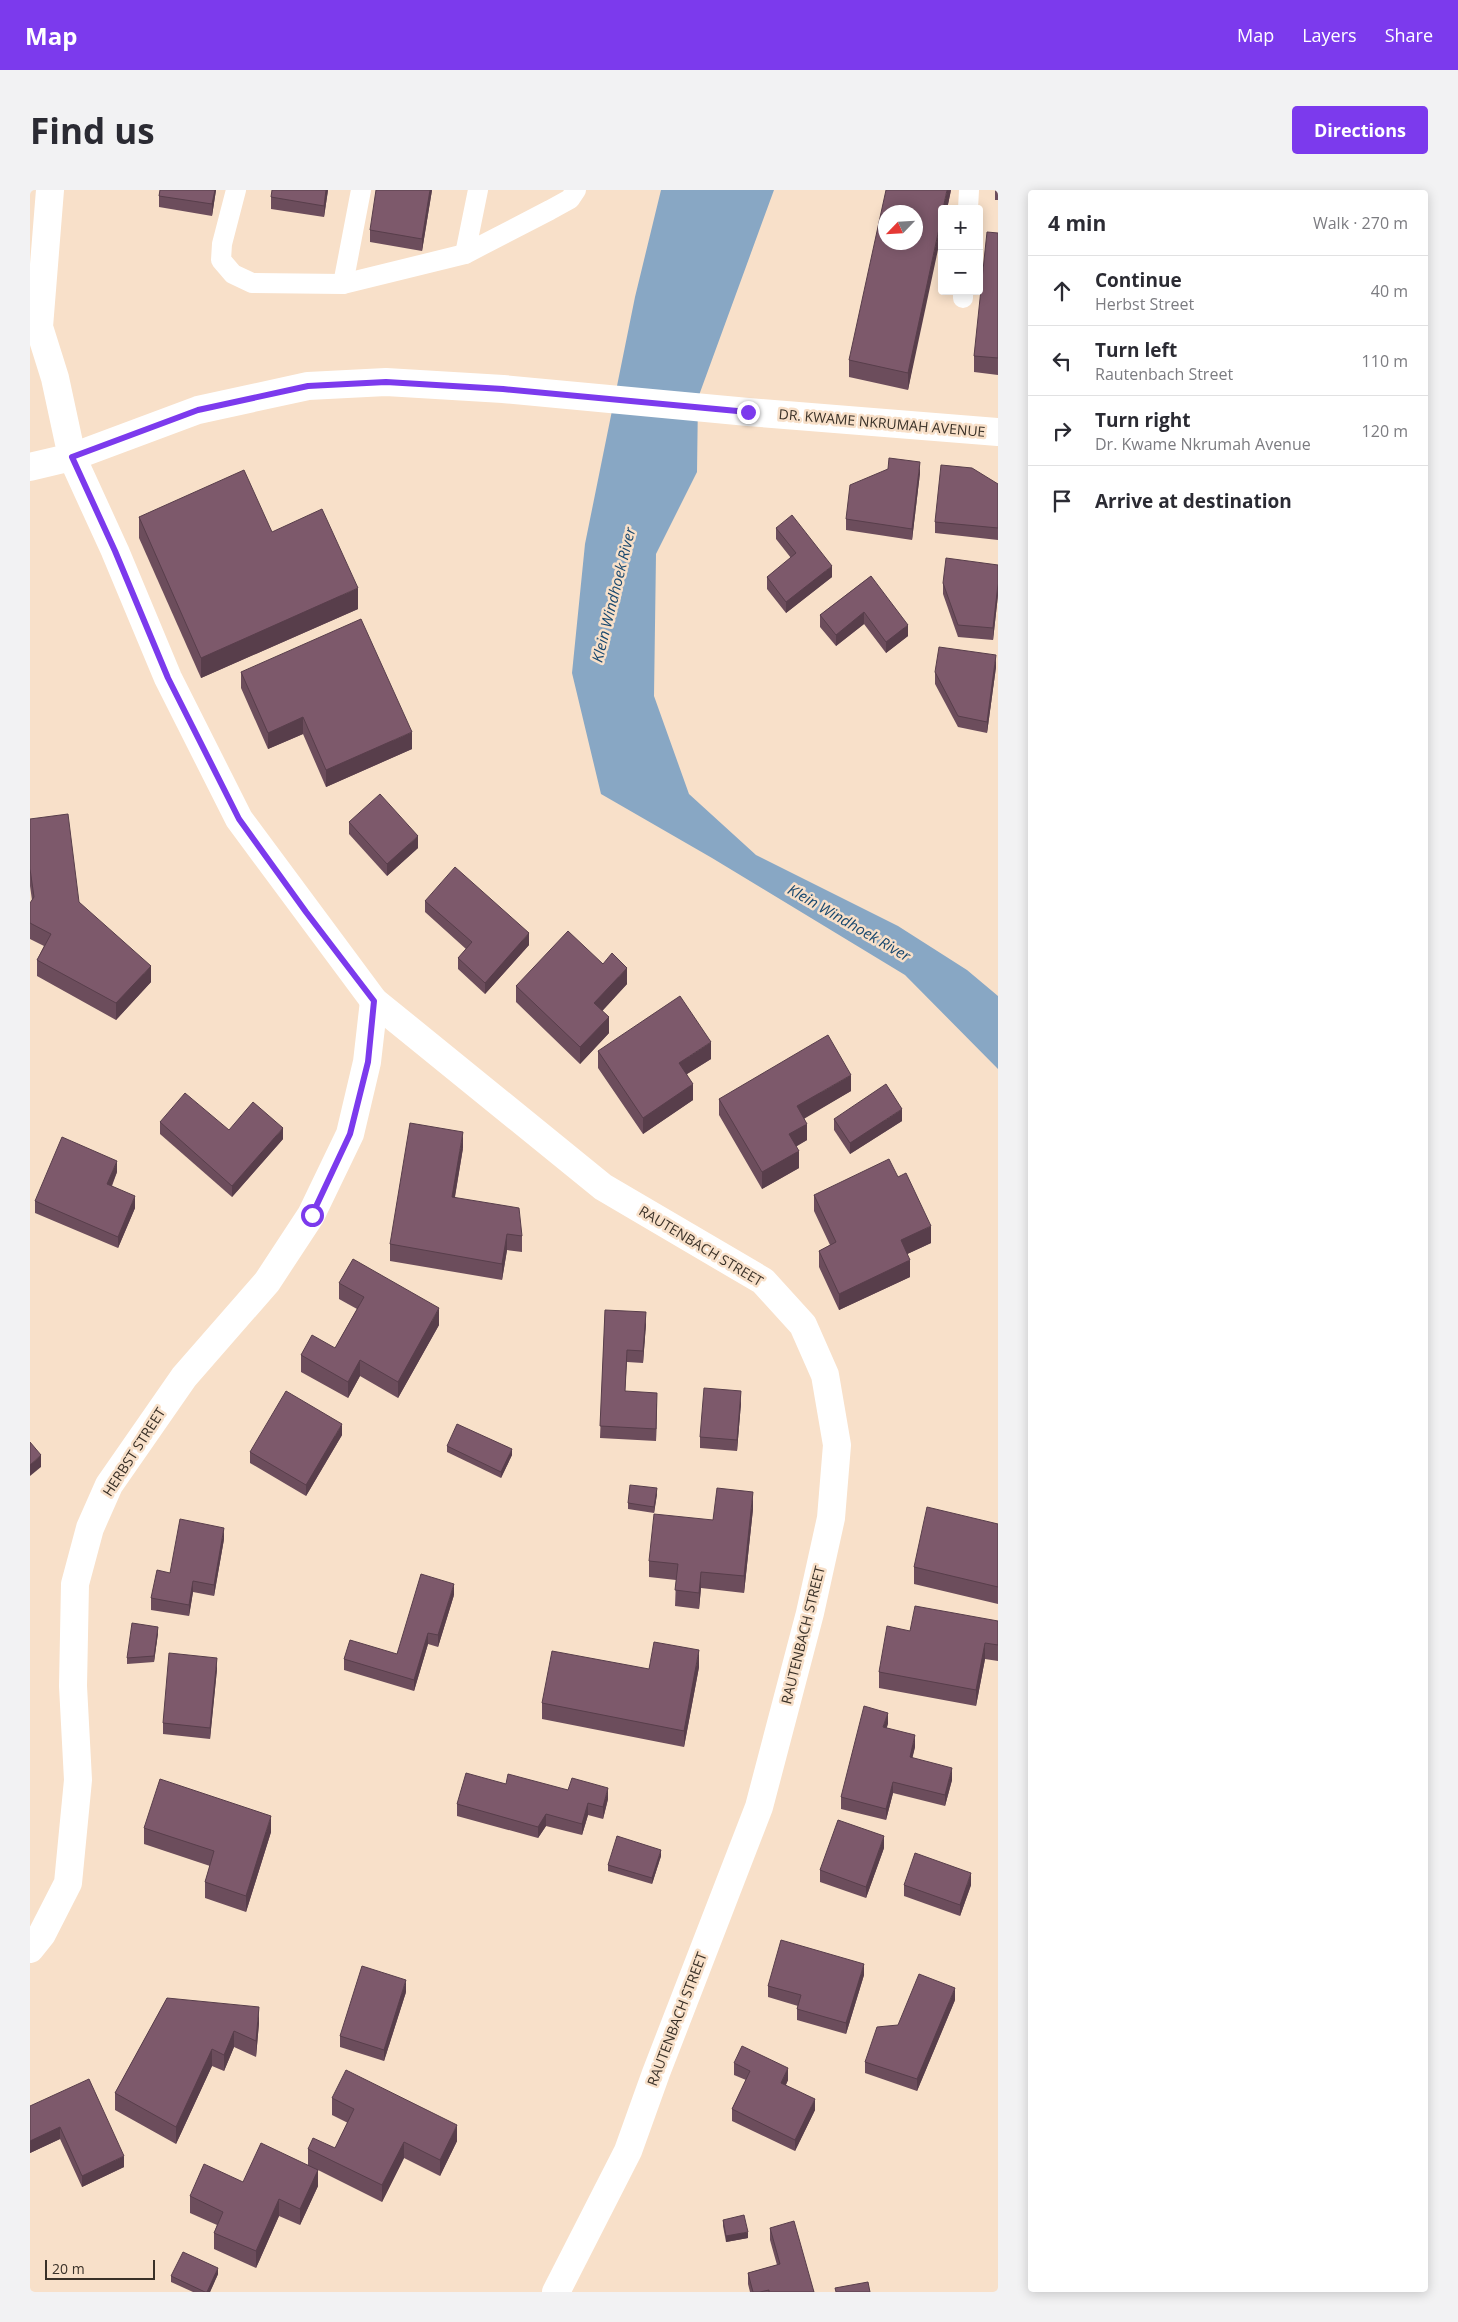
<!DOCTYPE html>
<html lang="en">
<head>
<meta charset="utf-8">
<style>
	body { margin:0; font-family:"Open Sans",sans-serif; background:#f2f2f3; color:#2b2b33 }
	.controls { position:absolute; right:15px; top:15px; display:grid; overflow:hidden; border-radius:5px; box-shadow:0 2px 12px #0003 }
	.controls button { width:45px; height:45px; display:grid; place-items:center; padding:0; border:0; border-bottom:1px solid #e1e1e2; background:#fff; color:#2b2b33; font:25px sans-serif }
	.compass { position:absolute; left:848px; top:15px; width:45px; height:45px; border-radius:50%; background:#fff; box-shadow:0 2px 12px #0003; rotate:245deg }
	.scale { position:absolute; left:15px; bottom:12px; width:110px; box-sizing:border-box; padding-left:5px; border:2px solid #3a3128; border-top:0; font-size:14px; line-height:18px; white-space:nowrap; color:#3a3128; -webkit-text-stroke:4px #f8e0c9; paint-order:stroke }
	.stop { position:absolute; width:15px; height:15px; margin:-11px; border:4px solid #7c3aed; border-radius:50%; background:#fff }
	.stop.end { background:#7c3aed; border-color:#fff; box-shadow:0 1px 5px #0008 }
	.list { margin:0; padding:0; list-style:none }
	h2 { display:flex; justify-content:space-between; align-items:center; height:65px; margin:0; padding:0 20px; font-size:21px }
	h2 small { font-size:16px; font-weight:400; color:#7c7c81 }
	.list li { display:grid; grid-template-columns:32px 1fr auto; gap:15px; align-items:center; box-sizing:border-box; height:70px; padding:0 20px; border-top:1px solid #e1e1e2 }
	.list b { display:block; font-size:19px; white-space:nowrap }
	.list p { margin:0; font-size:16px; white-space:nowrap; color:#7c7c81 }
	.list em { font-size:16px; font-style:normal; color:#7c7c81 }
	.icon { flex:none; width:28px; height:28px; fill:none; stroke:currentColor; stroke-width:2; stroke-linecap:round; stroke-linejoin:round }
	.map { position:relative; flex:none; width:968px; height:2102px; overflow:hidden; border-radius:5px }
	header { display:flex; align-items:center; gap:30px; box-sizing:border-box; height:70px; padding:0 25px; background:#7c3aed; color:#fff }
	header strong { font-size:24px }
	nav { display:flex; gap:28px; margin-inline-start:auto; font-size:18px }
	.intro { display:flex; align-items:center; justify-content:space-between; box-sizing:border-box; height:120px; padding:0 30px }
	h1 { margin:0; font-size:35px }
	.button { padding:12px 22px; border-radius:5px; background:#7c3aed; color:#fff; font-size:18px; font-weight:700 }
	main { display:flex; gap:30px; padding:0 30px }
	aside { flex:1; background:#fff; border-radius:5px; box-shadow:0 2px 12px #0003 }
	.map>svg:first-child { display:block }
	.water { fill:#88a7c4 }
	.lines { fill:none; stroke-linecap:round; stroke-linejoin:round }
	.service { stroke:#fff; stroke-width:20 }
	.minor { stroke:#fff; stroke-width:28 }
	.tertiary { stroke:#fff; stroke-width:28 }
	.wall { fill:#6c4d5c }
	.shaded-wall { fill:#583e4b }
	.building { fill:#7d596b; stroke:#583e4b; fill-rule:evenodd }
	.route { stroke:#7c3aed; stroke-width:6 }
	.labels { text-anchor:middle; stroke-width:5; stroke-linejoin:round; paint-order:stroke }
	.street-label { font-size:14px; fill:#3a3128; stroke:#f8e0c9 }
	.water-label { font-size:15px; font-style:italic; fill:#17476e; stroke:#f8e0c9 }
</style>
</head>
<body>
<header>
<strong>Map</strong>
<nav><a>Map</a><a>Layers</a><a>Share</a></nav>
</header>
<div class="intro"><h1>Find us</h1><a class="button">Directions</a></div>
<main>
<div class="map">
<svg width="968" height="2102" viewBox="0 0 968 2102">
	<rect width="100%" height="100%" fill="#f8e0c9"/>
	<polygon class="water" points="631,0 744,0 668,208 667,282 626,364 624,506 659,604 726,665 868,736 937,780 968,806 968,879 875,785 682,668 571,604 542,483 555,354 605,107"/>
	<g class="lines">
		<g class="service">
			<polyline points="206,0 192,54 191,70 203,84 222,93 313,94 435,64 520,20 540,9 546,0"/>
			<polyline points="938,19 939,0"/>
			<polyline points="435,64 448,0"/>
			<polyline points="313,94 331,0"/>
			<polyline points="933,108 933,101"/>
		</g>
		<g class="minor">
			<polyline points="20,0 9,137 25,188 42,267 85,361 138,488 209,629 344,811 573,997 733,1091 773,1135 795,1185 807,1255 801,1328 780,1423 729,1617 626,1883 598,1961 526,2102"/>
			<polyline points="0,1759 12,1744 38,1693 48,1590 43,1496 45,1394 60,1338 79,1295 154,1187 237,1092 281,1025 320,944 337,872 344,811"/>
		</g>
		<polyline class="tertiary" points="0,277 42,267 168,220 278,196 356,192 473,199 718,222 968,242"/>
	</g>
	<g class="wall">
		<polygon points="130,0 186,0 182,26 129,17 129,6"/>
		<polygon points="298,0 294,27 241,19 241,7"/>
		<polygon points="402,0 392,61 340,52 340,40"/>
		<polygon points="921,0 917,19 912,19 878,200 819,187 819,170"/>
		<rect x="965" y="0" width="3" height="10"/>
		<polygon points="968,43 968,185 944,182 944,166"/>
		<polygon points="890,283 882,350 816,340 816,329"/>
		<polygon points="968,294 968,350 905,343 905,332"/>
		<polygon points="109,327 242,342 328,419 171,488 109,348"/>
		<polygon points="746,338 802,387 756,423 737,399 737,387 761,368 746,349"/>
		<polygon points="968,375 968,405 963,450 928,447 913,404 913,393"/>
		<polygon points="841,386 878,446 856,463 834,434 806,456 790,437 790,425"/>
		<polygon points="966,477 957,543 928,537 905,494 905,482"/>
		<polygon points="211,482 382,559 296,597 273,544 238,559 211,498"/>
		<polygon points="0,629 49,712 121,792 86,830 7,786 7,770 14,756 0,749 0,714 2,710 0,696"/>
		<polygon points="319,632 388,658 357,686 319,644"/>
		<polygon points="395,711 499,755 455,804 428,779 428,768 436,759 395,722"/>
		<polygon points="573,774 597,794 572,821 579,843 550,874 486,812 486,796"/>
		<polygon points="568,861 681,869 657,884 663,910 613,944 568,878"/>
		<polygon points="821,901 774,928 777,950 766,956 769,978 732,999 689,925 689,909"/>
		<polygon points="804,929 872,931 820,964 804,940"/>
		<polygon points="130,932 199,940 253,949 202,1007 130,944"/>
		<polygon points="433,958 425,1007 492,1046 492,1062 477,1060 472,1090 360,1071 360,1054"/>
		<polygon points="87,982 82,996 105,1018 88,1058 5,1023 5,1011"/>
		<polygon points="868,987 901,1053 877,1064 880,1087 809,1120 789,1077 789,1061 800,1055 784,1021 784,1005"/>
		<polygon points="309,1093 409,1135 368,1208 330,1186 318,1208 271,1182 271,1165 305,1158 327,1119 309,1109"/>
		<polygon points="575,1120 616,1134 613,1173 597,1172 595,1201 627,1214 626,1251 570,1248"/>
		<polygon points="711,1213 707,1261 670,1258 670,1247"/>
		<polygon points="312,1245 276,1306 220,1273 220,1262"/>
		<polygon points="417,1256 482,1265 471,1288 417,1262"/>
		<polygon points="627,1304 624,1323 598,1319 598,1313"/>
		<polygon points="723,1319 714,1403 671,1398 669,1419 645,1416 646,1390 619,1387 619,1371 683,1330"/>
		<polygon points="968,1334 968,1414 884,1394 884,1377"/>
		<polygon points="194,1349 184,1406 163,1402 159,1426 121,1420 121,1408 140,1383"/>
		<polygon points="424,1405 408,1457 398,1454 384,1501 314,1480 314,1469 367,1464"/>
		<polygon points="968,1431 968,1471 955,1469 946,1516 849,1498 849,1482 880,1441"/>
		<polygon points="128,1443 124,1472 97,1474 97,1468"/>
		<polygon points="669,1477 654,1557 512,1529 512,1513 619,1479"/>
		<polygon points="187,1479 180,1549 133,1544 133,1533"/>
		<polygon points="858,1534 856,1538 885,1557 882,1568 922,1590 915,1616 863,1603 856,1630 811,1619 811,1607"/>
		<polygon points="476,1594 538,1600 578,1609 573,1629 558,1625 552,1645 516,1636 508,1648 427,1626 427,1614"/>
		<polygon points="114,1638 241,1642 216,1722 175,1708 175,1692 180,1676 114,1654"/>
		<polygon points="854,1658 836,1708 790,1692 790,1680"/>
		<polygon points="631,1666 622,1694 578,1681 578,1675"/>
		<polygon points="874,1695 941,1695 930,1726 874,1706"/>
		<polygon points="834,1785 816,1844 767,1830 767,1819 768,1816 738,1807 738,1796"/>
		<polygon points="376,1802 354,1871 310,1857 310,1846"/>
		<polygon points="137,1808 229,1833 226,1867 204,1857 194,1881 182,1876 146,1954 85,1920 85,1903"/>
		<polygon points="925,1810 887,1901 835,1883 835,1872 868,1835"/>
		<polygon points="704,1873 758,1890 756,1895 785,1920 765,1961 702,1931 702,1919 716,1890 704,1885"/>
		<polygon points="302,1908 427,1951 410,1986 374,1968 352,2012 288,1980 288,1996 270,2035 249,2026 226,2078 184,2059 184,2043 187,2035 160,2023 160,2006 213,1992 278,1975 278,1959 305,1958 318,1933 302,1925"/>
		<polygon points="0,1916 94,1977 52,1997 30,1949 0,1963"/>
		<polygon points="693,2030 718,2048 696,2052 693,2036"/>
		<polygon points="740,2038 784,2102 720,2102 718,2094 718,2083 747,2075 740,2050"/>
		<polygon points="188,2084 180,2102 163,2102 141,2092 141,2086"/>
	</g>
	<g class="shaded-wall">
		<polygon points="185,0 186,0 182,26 182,14"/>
		<polygon points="296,0 298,0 294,27 294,16"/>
		<polygon points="400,0 402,0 392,61 392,49"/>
		<polygon points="917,0 921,0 917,19 913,19"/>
		<polygon points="912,25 912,41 878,200 878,183"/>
		<polygon points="890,272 890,283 882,350 882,339"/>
		<polygon points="802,376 802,387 756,423 756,412"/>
		<polygon points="968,394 968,405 963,450 963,438"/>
		<polygon points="328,398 328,419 171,488 171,468"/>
		<polygon points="834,422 834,434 806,456 806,445"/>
		<polygon points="878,435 878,446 856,463 856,452"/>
		<polygon points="966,465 966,477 957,543 957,532"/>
		<polygon points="273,527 273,544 238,559 238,543"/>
		<polygon points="382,542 382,559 296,597 296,580"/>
		<polygon points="388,646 388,658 357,686 357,674"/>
		<polygon points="499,743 499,755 455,804 455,793"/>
		<polygon points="121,776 121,792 86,830 86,813"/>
		<polygon points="597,778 597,794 564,830 564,813"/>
		<polygon points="579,827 579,843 550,874 550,857"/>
		<polygon points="681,852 681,869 649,889 649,873"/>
		<polygon points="821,885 821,901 767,933 767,916"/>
		<polygon points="663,894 663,910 613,944 613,928"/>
		<polygon points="872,919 872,931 820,964 820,953"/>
		<polygon points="777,934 777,950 759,961 759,944"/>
		<polygon points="253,938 253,949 202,1007 202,996"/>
		<polygon points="433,942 433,958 422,1023 422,1007"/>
		<polygon points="769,961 769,978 732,999 732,982"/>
		<polygon points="87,971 87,982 77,1006 77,994"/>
		<polygon points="105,1006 105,1018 88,1058 88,1047"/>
		<polygon points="901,1036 901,1053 871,1067 871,1050"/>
		<polygon points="477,1044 477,1060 472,1090 472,1074"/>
		<polygon points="880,1070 880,1087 809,1120 809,1104"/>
		<polygon points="409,1118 409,1135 368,1208 368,1192"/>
		<polygon points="616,1122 616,1134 613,1173 613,1161"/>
		<polygon points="330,1170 330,1186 318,1208 318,1192"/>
		<polygon points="711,1201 711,1213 707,1261 707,1250"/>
		<polygon points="627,1203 627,1214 626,1251 626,1239"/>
		<polygon points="312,1234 312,1245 276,1306 276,1295"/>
		<polygon points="482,1259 482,1265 471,1288 471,1282"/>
		<polygon points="11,1265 11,1277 0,1286 0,1275"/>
		<polygon points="627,1298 627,1304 624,1323 624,1317"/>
		<polygon points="723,1302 723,1319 714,1403 714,1386"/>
		<polygon points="194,1338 194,1349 184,1406 184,1395"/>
		<polygon points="671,1382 671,1398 669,1419 669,1403"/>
		<polygon points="163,1391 163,1402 159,1426 159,1415"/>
		<polygon points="424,1394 424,1405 408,1457 408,1445"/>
		<polygon points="128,1437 128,1443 124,1472 124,1466"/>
		<polygon points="398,1443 398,1454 384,1501 384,1490"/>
		<polygon points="955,1453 955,1469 946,1516 946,1500"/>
		<polygon points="669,1460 669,1477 654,1557 654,1541"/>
		<polygon points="187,1468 187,1479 180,1549 180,1538"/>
		<polygon points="858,1523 858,1534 853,1549 853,1537"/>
		<polygon points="885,1545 885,1557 880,1578 880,1567"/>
		<polygon points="922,1578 922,1590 915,1616 915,1605"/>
		<polygon points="863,1592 863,1603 856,1630 856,1619"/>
		<polygon points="578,1598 578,1609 573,1629 573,1617"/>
		<polygon points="558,1613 558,1625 552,1645 552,1634"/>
		<polygon points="516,1624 516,1636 508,1648 508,1637"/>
		<polygon points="241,1626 241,1642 216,1722 216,1706"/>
		<polygon points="854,1646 854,1658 836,1708 836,1697"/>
		<polygon points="631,1660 631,1666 622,1694 622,1688"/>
		<polygon points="941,1683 941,1695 930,1726 930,1715"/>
		<polygon points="834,1774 834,1785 816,1844 816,1833"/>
		<polygon points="376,1790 376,1802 354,1871 354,1860"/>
		<polygon points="925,1798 925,1810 887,1901 887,1889"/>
		<polygon points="229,1817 229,1833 226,1867 226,1851"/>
		<polygon points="204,1841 204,1857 194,1881 194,1865"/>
		<polygon points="182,1859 182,1876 146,1954 146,1937"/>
		<polygon points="758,1878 758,1890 751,1904 751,1893"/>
		<polygon points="785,1909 785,1920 765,1961 765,1950"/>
		<polygon points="427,1935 427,1951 410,1986 410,1970"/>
		<polygon points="30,1937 30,1949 0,1963 0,1951"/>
		<polygon points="374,1952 374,1968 352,2012 352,1995"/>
		<polygon points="94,1966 94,1977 52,1997 52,1986"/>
		<polygon points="288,1980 288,1996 270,2035 270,2019"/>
		<polygon points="249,2009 249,2026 226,2078 226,2061"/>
		<polygon points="718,2042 718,2048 696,2052 696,2046"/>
		<polygon points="188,2078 188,2084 180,2102 177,2102"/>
	</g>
	<g class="building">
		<polygon points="130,0 185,0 182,14 129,6"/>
		<polygon points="242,0 296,0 294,16 241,7"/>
		<polygon points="346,0 400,0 392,49 340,40"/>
		<path d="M856,0H917L913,19H912V25L878,183L819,170ZM856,22H886V52H856Z"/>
		<polygon points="957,42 968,43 968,168 944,166"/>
		<polygon points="859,268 890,272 882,339 816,329 820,295 858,279"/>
		<polygon points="911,275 942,278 968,294 968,338 905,332"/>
		<polygon points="214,280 242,342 292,319 328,398 171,468 109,327"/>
		<polygon points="762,325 802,376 756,412 737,387 766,363 746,338"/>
		<polygon points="916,368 968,375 968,394 963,438 928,435 913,393"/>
		<polygon points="841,386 878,435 856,452 834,422 806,445 790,425"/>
		<polygon points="331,429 382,542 296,580 273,527 238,543 211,482"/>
		<polygon points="909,457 966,465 957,532 928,526 905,482"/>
		<polygon points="350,604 388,646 357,674 319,632"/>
		<polygon points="38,624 49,712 121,776 86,813 7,770 21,744 0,733 0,713 4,707 0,679 0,629"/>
		<polygon points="425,677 499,743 455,793 428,768 442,752 395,711"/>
		<polygon points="538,741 573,774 582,763 597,778 564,813 579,827 550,857 486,796"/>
		<polygon points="650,806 681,852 649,873 663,894 613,928 568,861"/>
		<polygon points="798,845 821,885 767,916 777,934 759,944 769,961 732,982 689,909"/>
		<polygon points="856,894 872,919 820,953 804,929"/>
		<polygon points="155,903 199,940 223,912 253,938 202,996 130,932"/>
		<polygon points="380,933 433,942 422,1007 489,1018 492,1046 477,1044 472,1074 360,1054"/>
		<polygon points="32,947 87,971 77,994 105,1006 88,1047 5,1011"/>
		<polygon points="859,969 868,987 876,983 901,1036 871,1050 880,1070 809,1104 789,1061 806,1052 784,1005"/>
		<polygon points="323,1069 409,1118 368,1192 330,1170 318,1192 271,1165 282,1145 305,1158 334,1107 309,1093"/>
		<polygon points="575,1120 616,1122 613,1161 597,1160 595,1201 627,1203 626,1239 570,1236"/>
		<polygon points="674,1198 711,1201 707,1250 670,1247"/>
		<polygon points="256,1201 312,1234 276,1295 220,1262"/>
		<polygon points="427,1234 482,1259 471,1282 417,1256"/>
		<polygon points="0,1252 11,1265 0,1275"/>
		<polygon points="600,1295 627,1298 624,1317 598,1313"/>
		<polygon points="687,1298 723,1302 714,1386 671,1382 669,1403 645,1400 648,1374 619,1371 624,1324 683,1330"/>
		<polygon points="897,1317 968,1334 968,1397 884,1377"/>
		<polygon points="150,1329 194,1338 184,1395 163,1391 159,1415 121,1408 127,1380 140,1383"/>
		<polygon points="391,1384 424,1394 408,1445 398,1443 384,1490 314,1469 320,1450 367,1464"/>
		<polygon points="885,1416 968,1431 968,1455 955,1453 946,1500 849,1482 857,1436 880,1441"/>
		<polygon points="102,1433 128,1437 124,1466 97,1468"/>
		<polygon points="624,1452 669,1460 654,1541 512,1513 522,1461 619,1479"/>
		<polygon points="139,1463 187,1468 180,1538 133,1533"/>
		<polygon points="834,1516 858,1523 853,1537 885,1545 880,1567 922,1578 915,1605 863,1592 856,1619 811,1607"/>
		<polygon points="436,1583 476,1594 478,1584 538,1600 542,1588 578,1598 573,1617 558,1613 552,1634 516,1624 508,1637 427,1614"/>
		<polygon points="130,1589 241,1626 216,1706 175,1692 184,1661 114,1638"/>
		<polygon points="808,1630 854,1646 836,1697 790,1680"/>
		<polygon points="587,1646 631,1660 622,1688 578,1675"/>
		<polygon points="885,1663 941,1683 930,1715 874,1695"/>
		<polygon points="751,1750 834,1774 816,1833 767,1819 771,1805 738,1796"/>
		<polygon points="332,1776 376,1790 354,1860 310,1846"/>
		<polygon points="889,1784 925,1798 887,1889 835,1872 847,1837 868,1835"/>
		<polygon points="137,1808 229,1817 226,1851 204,1841 194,1865 182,1859 146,1937 85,1903"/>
		<polygon points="712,1856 758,1878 751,1893 785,1909 765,1950 702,1919 720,1881 704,1873"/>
		<polygon points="316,1880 427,1935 410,1970 374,1952 352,1995 278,1959 283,1948 305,1958 324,1919 302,1908"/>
		<polygon points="59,1889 94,1966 52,1986 30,1937 0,1951 0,1916"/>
		<polygon points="231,1953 288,1980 270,2019 249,2009 226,2061 184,2043 193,2022 160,2006 174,1974 213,1992"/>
		<polygon points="714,2025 718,2042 696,2046 693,2030"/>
		<polygon points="764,2031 784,2102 739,2102 739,2100 730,2102 723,2102 718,2083 750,2074 740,2038"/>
		<polygon points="153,2062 188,2078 177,2102 175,2102 141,2086"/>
		<polygon points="838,2092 840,2102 806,2102 805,2098"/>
	</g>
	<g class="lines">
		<polyline class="route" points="282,1025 320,944 338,872 344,811 276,722 209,629 138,488 85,361 42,267 168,220 278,196 356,192 473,199 718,222"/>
	</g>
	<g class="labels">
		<g class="street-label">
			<text transform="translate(852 233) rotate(5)" y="5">DR. KWAME NKRUMAH AVENUE</text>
			<text transform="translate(671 1056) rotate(31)" y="5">RAUTENBACH STREET</text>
			<text transform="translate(104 1262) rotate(-57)" y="5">HERBST STREET</text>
			<text transform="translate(773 1445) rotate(-76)" y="5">RAUTENBACH STREET</text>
			<text transform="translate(647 1829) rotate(-69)" y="5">RAUTENBACH STREET</text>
		</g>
		<g class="water-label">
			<text transform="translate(584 405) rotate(-76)" y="5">Klein Windhoek River</text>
			<text transform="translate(819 733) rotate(30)" y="5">Klein Windhoek River</text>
		</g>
	</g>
</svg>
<div class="controls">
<button>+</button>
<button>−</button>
</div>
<svg class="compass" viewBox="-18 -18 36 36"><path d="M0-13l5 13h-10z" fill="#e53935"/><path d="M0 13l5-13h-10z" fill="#7c7c81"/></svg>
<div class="scale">20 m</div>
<div class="stop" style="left:282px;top:1025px"></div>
<div class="stop end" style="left:718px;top:222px"></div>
</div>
<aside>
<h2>4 min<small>Walk · 270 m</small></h2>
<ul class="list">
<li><svg class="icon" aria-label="ahead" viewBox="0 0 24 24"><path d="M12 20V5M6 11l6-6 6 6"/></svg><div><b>Continue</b><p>Herbst Street</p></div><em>40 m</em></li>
<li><svg class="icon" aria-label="left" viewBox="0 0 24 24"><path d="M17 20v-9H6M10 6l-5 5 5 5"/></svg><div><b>Turn left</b><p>Rautenbach Street</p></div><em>110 m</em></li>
<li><svg class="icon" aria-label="right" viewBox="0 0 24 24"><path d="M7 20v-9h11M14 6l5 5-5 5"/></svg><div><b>Turn right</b><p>Dr. Kwame Nkrumah Avenue</p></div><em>120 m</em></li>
<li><svg class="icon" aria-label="arrive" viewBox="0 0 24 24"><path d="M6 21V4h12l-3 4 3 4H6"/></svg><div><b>Arrive at destination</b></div></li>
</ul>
</aside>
</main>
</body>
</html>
